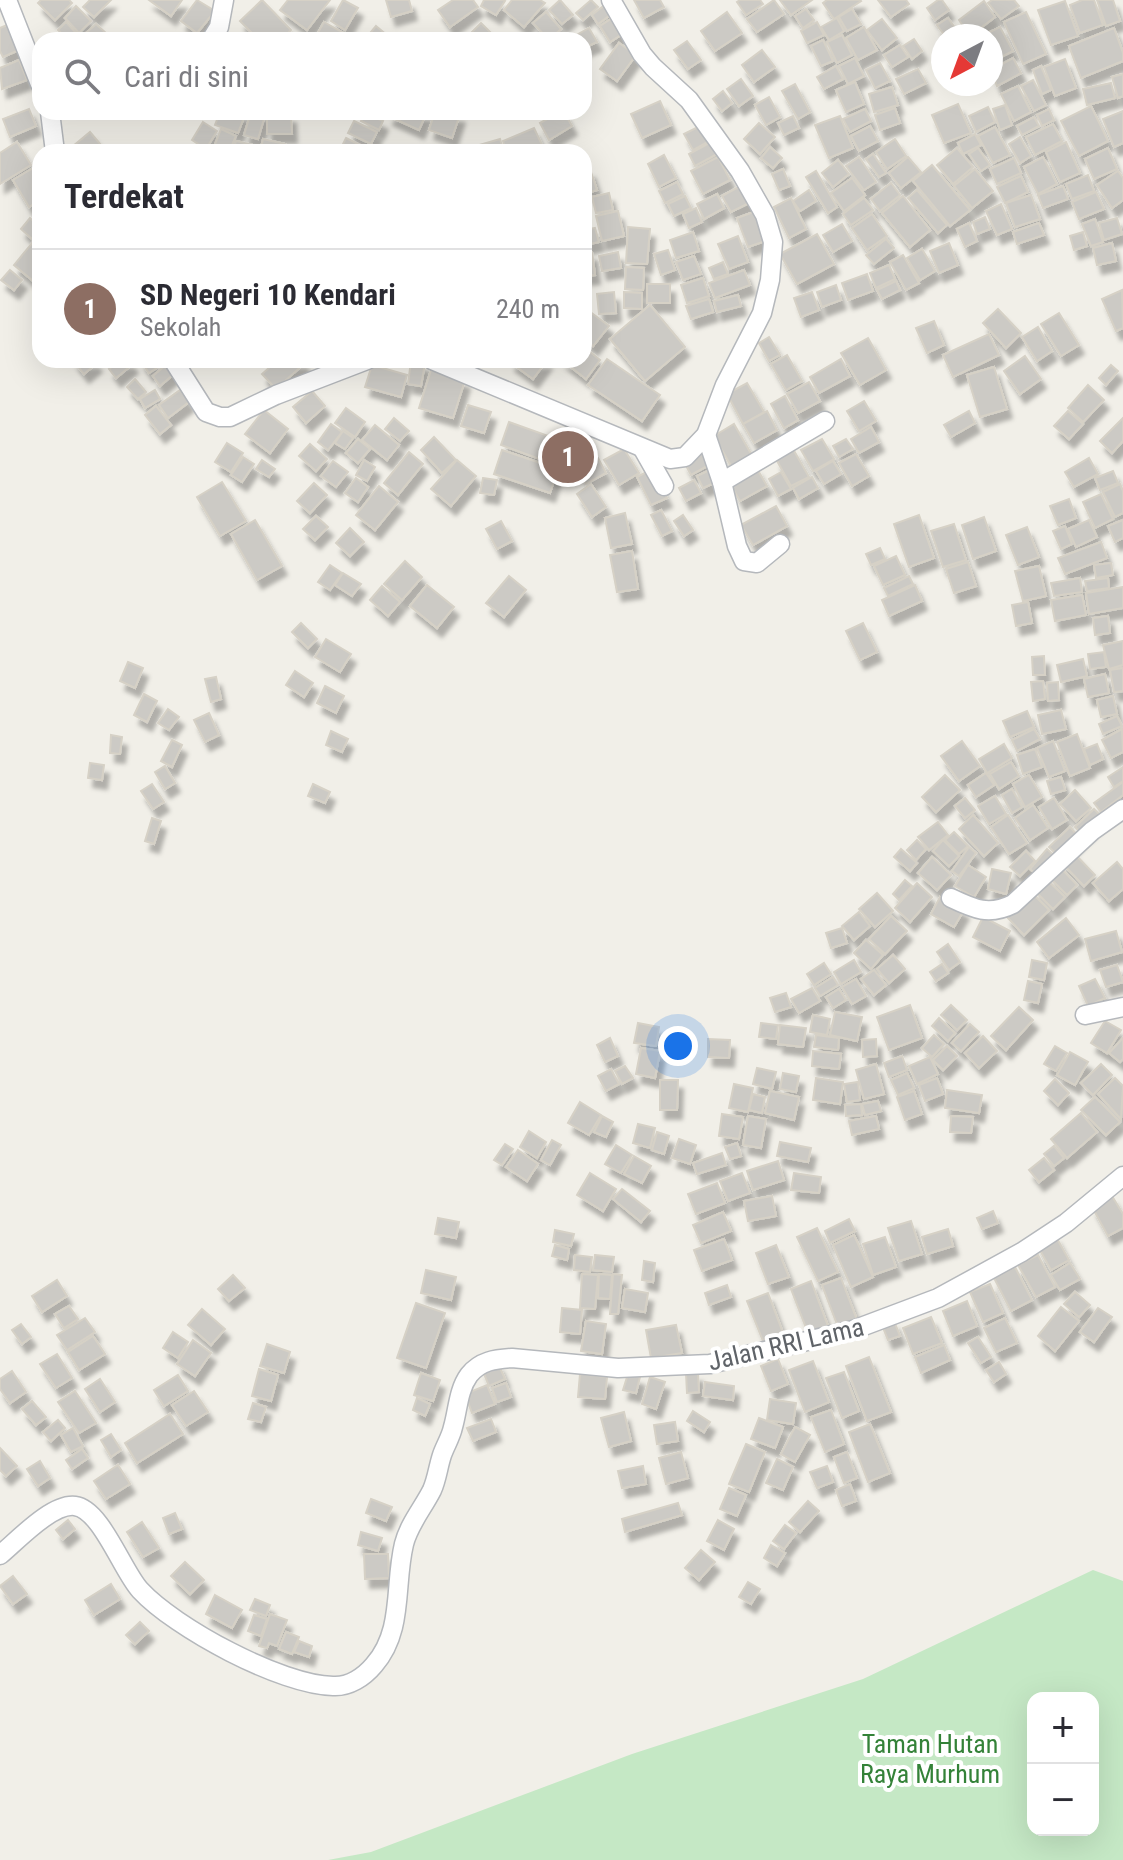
<!DOCTYPE html>
<html lang="id">
<head>
<meta charset="utf-8">
<style>
	body { margin:0; font-family:"Roboto Condensed",sans-serif; background:#f2f2f3; color:#2b2b33 }
	.controls { position:absolute; right:24px; bottom:24px; display:grid; overflow:hidden; border-radius:16px; box-shadow:0 8px 32px #0002 }
	.controls button { width:72px; height:72px; display:grid; place-items:center; padding:0; border:0; border-bottom:2px solid #e1e1e2; background:#fff; color:#2b2b33; font:40px sans-serif }
	.compass { position:absolute; left:931px; top:24px; width:72px; height:72px; border-radius:50%; background:#fff; box-shadow:0 8px 32px #0002; rotate:221deg }
	.you { position:absolute; left:678px; top:1046px; width:28px; height:28px; margin:-20px; border:6px solid #fff; border-radius:50%; background:#1a73e8; box-shadow:0 0 0 12px #1a73e833 }
	.badge { display:grid; place-items:center; width:52px; height:52px; border-radius:50%; background:#0b8043; color:#fff; font-size:26px; font-weight:700 }
	.pin { position:absolute; translate:-50% -50%; border:4px solid #fff; box-shadow:0 2px 8px #0006 }
	.list { margin:0; padding:0; list-style:none }
	h2 { display:flex; justify-content:space-between; align-items:center; height:104px; margin:0; padding:0 32px; font-size:34px }
	h2 small { font-size:26px; font-weight:400; color:#7c7c81 }
	.list li { display:grid; grid-template-columns:52px 1fr auto; gap:24px; align-items:center; box-sizing:border-box; height:120px; padding:0 32px; border-top:2px solid #e1e1e2 }
	.list b { display:block; font-size:30px; white-space:nowrap }
	.list p { margin:0; font-size:26px; white-space:nowrap; color:#7c7c81 }
	.list em { font-size:26px; font-style:normal; color:#7c7c81 }
	.icon { flex:none; width:44px; height:44px; fill:none; stroke:currentColor; stroke-width:2; stroke-linecap:round; stroke-linejoin:round }
	.map { position:relative; flex:none; width:1123px; height:1860px; overflow:hidden }
	.search { position:absolute; background:#fff; box-shadow:0 8px 32px #0002; left:32px; top:32px; width:560px; height:88px; display:flex; align-items:center; gap:20px; box-sizing:border-box; padding:0 28px; border-radius:24px; color:#7c7c81; font-size:30px }
	.panel { position:absolute; background:#fff; box-shadow:0 8px 32px #0002; left:32px; top:144px; width:560px; height:224px; border-radius:24px }
	.map>svg:first-child { display:block }
	.green { fill:#c5e8c5; fill-rule:evenodd }
	.building { fill:#cccac5; stroke:#d6d1c6; stroke-width:2; filter:url(#shadow) }
	.lines { fill:none; stroke-linecap:round; stroke-linejoin:round }
	.minor-casing { stroke:#b5b8bc; stroke-width:21 }
	.minor { stroke:#fff; stroke-width:18 }
	.labels { text-anchor:middle; stroke-width:8; stroke-linejoin:round; paint-order:stroke }
	.street-label { font-size:26px; fill:#5f6368; stroke:#fff }
	.park-label { font-size:26px; fill:#348238; stroke:#fff }
</style>
</head>
<body>
<div class="map">
<svg width="1123" height="1860" viewBox="0 0 1123 1860">
	<defs>
		<filter id="shadow"><feDropShadow dx="5" dy="9" stdDeviation="2" flood-color="#0004"/></filter>
	</defs>
	<rect width="100%" height="100%" fill="#f1efe8"/>
	<path class="green" d="M1093,1570L1123,1581V1860H328L371,1852L632,1754L863,1679ZM1033,1698H1093V1830H1033Z"/>
	<g class="building">
		<polygon points="41,0 69,0 72,3 55,20 38,3"/>
		<polygon points="90,0 111,0 94,17 83,7"/>
		<polygon points="149,0 182,0 171,16"/>
		<polygon points="197,0 215,11 197,33 181,21"/>
		<polygon points="262,0 291,30 280,40 259,40 240,21"/>
		<polygon points="288,0 330,0 307,30 280,10"/>
		<polygon points="343,0 358,8 345,30 331,21"/>
		<polygon points="386,0 409,0 412,11 391,17"/>
		<polygon points="453,0 473,0 478,7 450,27 438,10"/>
		<polygon points="484,0 503,0 505,1 496,15 481,6"/>
		<polygon points="512,0 540,0 545,3 524,27 504,10"/>
		<polygon points="560,0 573,15 562,24 549,10"/>
		<polygon points="591,0 598,7 583,20 576,13"/>
		<polygon points="634,0 660,0 664,7 644,18"/>
		<polygon points="740,0 760,0 763,4 746,15 737,2"/>
		<polygon points="774,0 784,14 757,32 747,19"/>
		<polygon points="780,0 812,0 791,15"/>
		<polygon points="827,0 860,0 861,1 834,19 823,3"/>
		<polygon points="878,0 906,0 909,4 891,17"/>
		<polygon points="938,0 942,0 949,10 935,20 927,8"/>
		<polygon points="992,0 1014,0 1019,6 1001,19 988,3"/>
		<polygon points="1082,0 1094,0 1103,25 1080,33 1070,5"/>
		<polygon points="1097,0 1113,0 1120,21 1106,26"/>
		<polygon points="984,1 995,17 970,36 959,20"/>
		<polygon points="1065,1 1078,36 1051,45 1038,10"/>
		<polygon points="606,4 613,13 598,24 592,15"/>
		<polygon points="76,6 91,21 79,33 65,18"/>
		<polygon points="806,9 814,20 803,28 795,16"/>
		<polygon points="852,9 861,24 847,31 839,17"/>
		<polygon points="546,12 561,29 549,40 533,23"/>
		<polygon points="727,12 742,33 715,51 701,31"/>
		<polygon points="1026,12 1046,54 1023,64 1004,22"/>
		<polygon points="614,17 624,33 610,42 600,26"/>
		<polygon points="837,18 844,31 829,40 821,27"/>
		<polygon points="948,18 958,32 953,36 945,36 937,25"/>
		<polygon points="882,19 897,38 882,50 867,30"/>
		<polygon points="66,22 76,33 69,40 58,30"/>
		<polygon points="324,22 345,34 342,40 314,40"/>
		<polygon points="817,22 824,35 807,43 801,31"/>
		<polygon points="481,23 495,37 491,40 464,40"/>
		<polygon points="96,24 107,34 101,40 91,40 85,34"/>
		<polygon points="7,25 19,50 3,57 0,51 0,28"/>
		<polygon points="376,26 388,36 385,40 366,38"/>
		<polygon points="864,27 877,50 858,60 846,38"/>
		<polygon points="1000,27 1013,51 991,62 991,36 982,36"/>
		<polygon points="589,28 597,42 584,48 584,40 574,40 573,37"/>
		<polygon points="1114,28 1123,53 1123,61 1081,78 1069,46"/>
		<polygon points="842,35 852,55 837,63 827,42"/>
		<polygon points="914,39 922,51 912,59 903,46"/>
		<polygon points="823,40 833,61 821,66 811,46"/>
		<polygon points="687,41 701,60 688,69 674,50"/>
		<polygon points="619,43 636,55 617,81 600,69"/>
		<polygon points="900,45 908,57 892,67 884,55"/>
		<polygon points="762,50 775,67 754,82 742,65"/>
		<polygon points="855,58 864,76 848,84 839,66"/>
		<polygon points="1013,58 1021,73 997,86 991,70"/>
		<polygon points="1065,59 1076,88 1055,96 1044,67"/>
		<polygon points="19,60 27,80 2,89 0,68"/>
		<polygon points="880,63 890,81 875,88 866,70"/>
		<polygon points="836,66 843,79 824,89 817,77"/>
		<polygon points="1041,66 1051,90 1042,94 1033,70"/>
		<polygon points="918,69 926,83 904,94 896,79"/>
		<polygon points="1123,74 1123,96 1118,98 1112,77"/>
		<polygon points="741,79 753,96 739,106 727,89"/>
		<polygon points="1033,80 1046,105 1034,111 1021,86"/>
		<polygon points="855,82 864,104 846,112 836,90"/>
		<polygon points="1111,83 1115,98 1087,105 1083,89"/>
		<polygon points="795,84 810,112 798,119 782,91"/>
		<polygon points="1018,86 1031,112 1014,121 1001,94"/>
		<polygon points="892,87 898,105 874,112 869,94"/>
		<polygon points="723,91 732,103 722,111 713,99"/>
		<polygon points="769,97 780,117 766,125 755,105"/>
		<polygon points="660,101 671,125 642,138 631,114"/>
		<polygon points="958,104 971,133 944,143 932,115"/>
		<polygon points="1005,105 1012,125 1000,130 993,109"/>
		<polygon points="1091,106 1108,141 1079,156 1061,121"/>
		<polygon points="988,107 995,122 976,132 969,116"/>
		<polygon points="895,108 900,123 880,130 875,115"/>
		<polygon points="29,109 36,126 10,137 3,119"/>
		<polygon points="865,109 871,121 850,132 843,119"/>
		<polygon points="1049,109 1054,120 1042,126 1037,115"/>
		<polygon points="1123,111 1123,143 1114,147 1103,119"/>
		<polygon points="220,112 246,112 238,133 215,125"/>
		<polygon points="251,112 266,112 258,139 244,135"/>
		<polygon points="390,112 427,112 419,130 388,116"/>
		<polygon points="435,112 460,114 452,138 429,130"/>
		<polygon points="560,112 564,112 572,126 549,140 540,123"/>
		<polygon points="365,113 383,121 379,130 361,121"/>
		<polygon points="291,114 292,134 267,134 267,115"/>
		<polygon points="793,116 799,128 784,135 778,123"/>
		<polygon points="840,116 853,148 829,158 815,125"/>
		<polygon points="1034,117 1039,126 1022,135 1017,126"/>
		<polygon points="354,121 377,132 371,144 348,133"/>
		<polygon points="203,122 217,131 206,149 192,140"/>
		<polygon points="759,123 775,137 760,154 744,139"/>
		<polygon points="1053,124 1062,141 1035,155 1026,137"/>
		<polygon points="700,126 709,141 693,150 684,134"/>
		<polygon points="870,126 878,141 859,151 851,136"/>
		<polygon points="995,127 1010,155 993,163 978,136"/>
		<polygon points="534,128 543,147 532,152 507,152 503,141"/>
		<polygon points="221,129 236,136 229,152 212,152"/>
		<polygon points="90,132 101,145 93,152 76,152 72,147"/>
		<polygon points="975,134 981,145 963,154 958,143"/>
		<polygon points="1020,137 1031,156 1020,163 1009,144"/>
		<polygon points="346,138 368,149 367,152 339,152"/>
		<polygon points="263,139 285,144 283,152 260,152"/>
		<polygon points="500,139 504,152 470,152 469,148"/>
		<polygon points="895,139 906,156 887,169 876,152"/>
		<polygon points="236,141 253,145 251,152 233,152"/>
		<polygon points="713,141 719,153 695,166 689,154"/>
		<polygon points="17,142 31,165 0,184 0,153"/>
		<polygon points="1066,142 1080,173 1060,182 1046,152"/>
		<polygon points="770,147 782,158 773,168 761,158"/>
		<polygon points="957,148 973,167 953,184 937,165"/>
		<polygon points="978,148 990,165 981,171 969,154"/>
		<polygon points="1108,148 1117,169 1094,179 1085,159"/>
		<polygon points="873,154 886,173 879,177 866,159"/>
		<polygon points="664,155 676,178 659,187 648,164"/>
		<polygon points="718,157 730,180 703,194 691,171"/>
		<polygon points="859,157 876,182 864,190 846,166"/>
		<polygon points="908,157 921,172 901,188 889,173"/>
		<polygon points="1043,157 1057,184 1038,194 1024,167"/>
		<polygon points="1014,158 1021,173 997,184 990,169"/>
		<polygon points="838,160 849,174 833,187 822,173"/>
		<polygon points="40,164 40,200 29,207 13,180"/>
		<polygon points="932,165 970,210 950,226 913,181"/>
		<polygon points="590,169 597,190 584,194 584,171"/>
		<polygon points="783,169 790,186 779,190 772,174"/>
		<polygon points="975,169 993,191 972,208 954,186"/>
		<polygon points="816,171 837,207 828,213 806,177"/>
		<polygon points="1118,171 1123,178 1123,200 1112,208 1097,185"/>
		<polygon points="1088,175 1094,191 1072,199 1066,184"/>
		<polygon points="1021,176 1028,192 1005,203 997,187"/>
		<polygon points="852,178 865,195 844,211 831,193"/>
		<polygon points="677,182 683,194 665,203 659,191"/>
		<polygon points="891,183 900,195 880,211 871,199"/>
		<polygon points="742,185 751,202 731,212 722,196"/>
		<polygon points="1063,186 1068,199 1043,208 1038,195"/>
		<polygon points="809,190 816,201 800,211 793,201"/>
		<polygon points="917,190 947,225 938,233 908,198"/>
		<polygon points="1096,192 1104,209 1079,219 1072,202"/>
		<polygon points="609,193 613,210 596,213 592,197"/>
		<polygon points="717,194 724,208 704,219 697,204"/>
		<polygon points="1031,195 1040,219 1015,227 1006,203"/>
		<polygon points="685,196 691,208 674,216 668,204"/>
		<polygon points="903,196 930,230 910,247 882,213"/>
		<polygon points="791,198 806,229 789,238 774,207"/>
		<polygon points="864,198 873,210 851,225 843,214"/>
		<polygon points="1001,204 1012,229 997,235 986,211"/>
		<polygon points="696,208 702,222 689,228 683,214"/>
		<polygon points="759,210 771,239 748,247 737,218"/>
		<polygon points="618,211 624,236 602,241 596,216"/>
		<polygon points="872,214 887,236 867,250 852,228"/>
		<polygon points="985,217 990,229 977,234 973,222"/>
		<polygon points="30,218 40,227 32,239 21,229"/>
		<polygon points="1117,218 1122,234 1104,240 1099,223"/>
		<polygon points="1095,219 1103,242 1091,246 1082,224"/>
		<polygon points="969,223 977,241 965,247 957,229"/>
		<polygon points="1039,223 1044,235 1017,244 1013,232"/>
		<polygon points="842,224 852,241 833,252 823,235"/>
		<polygon points="628,227 650,229 647,264 626,263"/>
		<polygon points="595,228 599,242 585,245 584,230"/>
		<polygon points="693,232 699,251 676,258 670,240"/>
		<polygon points="1083,232 1087,246 1074,250 1070,236"/>
		<polygon points="817,234 834,264 797,284 780,254"/>
		<polygon points="738,236 748,262 729,269 718,244"/>
		<polygon points="37,237 40,239 40,271 32,280 14,265"/>
		<polygon points="886,239 894,248 874,264 866,255"/>
		<polygon points="949,243 958,265 939,273 930,251"/>
		<polygon points="1112,243 1116,261 1097,265 1093,248"/>
		<polygon points="922,249 935,271 920,280 907,258"/>
		<polygon points="668,250 675,270 661,275 654,254"/>
		<polygon points="592,252 595,275 584,276 584,253"/>
		<polygon points="618,252 621,268 602,271 599,256"/>
		<polygon points="903,255 919,283 906,290 890,262"/>
		<polygon points="694,256 701,274 683,280 676,262"/>
		<polygon points="723,262 728,274 714,279 709,268"/>
		<polygon points="889,265 895,279 876,288 870,273"/>
		<polygon points="626,267 644,268 643,290 625,289"/>
		<polygon points="10,270 22,280 14,290 1,280"/>
		<polygon points="744,270 750,285 715,298 709,283"/>
		<polygon points="867,274 873,291 848,300 842,283"/>
		<polygon points="703,278 709,296 687,303 681,285"/>
		<polygon points="896,281 900,290 882,299 877,290"/>
		<rect x="647" y="284" width="23" height="19"/>
		<polygon points="836,285 841,300 822,307 817,292"/>
		<polygon points="1122,290 1123,328 1116,331 1102,299"/>
		<polygon points="614,292 616,313 599,314 597,294"/>
		<polygon points="624,292 642,293 642,309 624,308"/>
		<polygon points="812,292 819,310 801,317 794,298"/>
		<polygon points="738,295 741,306 717,312 714,301"/>
		<polygon points="709,299 713,312 691,319 686,306"/>
		<polygon points="650,305 685,347 645,381 610,339"/>
		<polygon points="998,309 1021,333 1006,348 983,323"/>
		<polygon points="589,311 609,326 593,346 584,339 584,318"/>
		<polygon points="1059,313 1079,345 1061,356 1041,324"/>
		<polygon points="934,321 944,345 927,353 916,328"/>
		<polygon points="1038,327 1052,351 1037,361 1022,337"/>
		<polygon points="989,334 999,355 953,377 943,355"/>
		<polygon points="769,337 780,355 769,361 759,343"/>
		<polygon points="868,338 886,370 860,385 841,353"/>
		<polygon points="584,347 600,360 586,379 562,360 584,360"/>
		<polygon points="787,355 802,381 786,390 771,364"/>
		<polygon points="1025,356 1041,379 1020,394 1004,371"/>
		<polygon points="607,359 660,395 642,421 588,385"/>
		<polygon points="841,359 850,376 819,393 810,377"/>
		<polygon points="73,360 94,360 97,363 84,374"/>
		<polygon points="121,360 129,360 133,364 116,378 109,369"/>
		<polygon points="140,360 165,360 166,362 149,373"/>
		<polygon points="278,360 302,360 305,363 276,389 262,374"/>
		<polygon points="511,360 547,360 533,379 510,362"/>
		<polygon points="411,361 425,363 421,386 408,384"/>
		<polygon points="168,363 175,373 160,386 153,376"/>
		<polygon points="372,365 407,375 401,397 365,387"/>
		<polygon points="1111,365 1118,371 1106,385 1099,378"/>
		<polygon points="994,367 1007,409 980,417 967,375"/>
		<polygon points="431,370 465,380 453,418 419,408"/>
		<polygon points="135,379 146,392 138,399 127,387"/>
		<polygon points="809,382 820,401 798,413 787,394"/>
		<polygon points="747,383 764,412 743,424 727,394"/>
		<polygon points="1088,385 1104,400 1083,422 1068,408"/>
		<polygon points="155,390 160,399 145,408 140,399"/>
		<polygon points="180,390 189,402 168,418 159,405"/>
		<polygon points="312,391 325,406 306,423 293,407"/>
		<polygon points="785,396 798,420 784,428 771,404"/>
		<polygon points="864,401 876,421 859,431 847,411"/>
		<polygon points="468,405 491,412 484,433 461,426"/>
		<polygon points="156,406 171,425 160,434 145,415"/>
		<polygon points="346,408 365,422 355,437 335,423"/>
		<polygon points="264,410 288,429 270,453 245,434"/>
		<polygon points="767,411 777,430 754,443 743,424"/>
		<polygon points="969,411 975,423 951,437 944,425"/>
		<polygon points="1068,411 1083,424 1069,439 1054,426"/>
		<polygon points="394,418 409,431 400,441 385,429"/>
		<polygon points="1123,418 1123,441 1112,453 1100,441"/>
		<polygon points="509,422 554,438 545,461 501,445"/>
		<polygon points="331,424 342,432 328,450 318,442"/>
		<polygon points="734,424 754,459 734,471 714,436"/>
		<polygon points="375,425 399,445 387,460 362,440"/>
		<polygon points="871,427 879,442 859,453 851,439"/>
		<polygon points="343,431 353,438 345,449 335,443"/>
		<polygon points="434,437 456,460 442,473 421,450"/>
		<polygon points="358,439 370,449 358,463 346,453"/>
		<polygon points="822,439 834,459 813,471 801,450"/>
		<polygon points="846,439 853,449 839,457 833,446"/>
		<polygon points="569,441 582,463 566,473 553,451"/>
		<polygon points="227,443 243,453 231,472 215,462"/>
		<polygon points="310,444 327,459 316,471 299,456"/>
		<polygon points="624,449 639,473 619,485 604,460"/>
		<polygon points="793,449 809,477 791,486 776,459"/>
		<polygon points="502,450 558,469 550,493 494,474"/>
		<polygon points="704,451 711,464 691,475 684,462"/>
		<polygon points="409,452 423,464 398,495 384,483"/>
		<polygon points="856,454 869,476 852,486 839,463"/>
		<polygon points="243,457 254,464 242,482 231,475"/>
		<polygon points="598,458 606,473 586,484 578,469"/>
		<polygon points="1089,458 1098,474 1074,487 1065,472"/>
		<polygon points="262,460 275,469 269,477 256,469"/>
		<polygon points="364,460 375,467 367,481 356,475"/>
		<polygon points="457,460 476,476 451,506 431,489"/>
		<polygon points="333,461 348,472 336,487 321,476"/>
		<polygon points="833,461 841,474 824,484 816,471"/>
		<polygon points="756,467 767,486 740,501 729,482"/>
		<polygon points="714,468 719,481 703,488 697,476"/>
		<polygon points="652,469 667,498 651,505 637,477"/>
		<polygon points="1113,471 1118,483 1100,490 1095,478"/>
		<polygon points="781,472 791,489 778,496 769,479"/>
		<polygon points="812,477 818,488 799,499 793,488"/>
		<polygon points="356,478 368,487 358,502 345,493"/>
		<polygon points="483,478 497,480 494,495 480,493"/>
		<polygon points="694,480 701,493 686,501 679,488"/>
		<polygon points="222,482 246,521 220,536 197,497"/>
		<polygon points="314,483 327,495 310,513 297,501"/>
		<polygon points="591,484 606,507 592,517 577,494"/>
		<polygon points="1120,484 1123,491 1123,513 1115,517 1103,492"/>
		<polygon points="379,486 398,502 375,530 356,515"/>
		<polygon points="1101,494 1113,519 1095,528 1083,502"/>
		<polygon points="1069,499 1076,518 1058,525 1050,506"/>
		<polygon points="776,506 787,526 753,545 741,525"/>
		<polygon points="661,510 672,531 662,536 651,515"/>
		<polygon points="625,513 632,544 611,548 605,518"/>
		<polygon points="683,515 693,530 684,536 674,521"/>
		<polygon points="919,515 934,558 909,567 894,524"/>
		<polygon points="316,516 328,527 315,540 303,529"/>
		<polygon points="984,517 996,551 973,559 962,525"/>
		<polygon points="255,520 282,566 257,580 231,534"/>
		<polygon points="1089,520 1097,537 1076,547 1068,529"/>
		<polygon points="1123,520 1123,538 1115,542 1108,526"/>
		<polygon points="501,521 512,541 497,549 486,529"/>
		<polygon points="954,524 966,560 943,567 931,531"/>
		<polygon points="1065,526 1072,544 1061,549 1053,531"/>
		<polygon points="1027,527 1039,557 1018,565 1006,535"/>
		<polygon points="350,528 364,542 350,556 336,543"/>
		<polygon points="1101,542 1107,558 1065,574 1058,558"/>
		<polygon points="880,548 885,559 871,565 866,554"/>
		<polygon points="632,551 638,589 617,592 610,555"/>
		<polygon points="896,556 905,575 883,585 874,566"/>
		<polygon points="405,561 422,577 402,600 384,584"/>
		<polygon points="968,562 976,586 954,593 946,569"/>
		<polygon points="1111,563 1113,575 1096,578 1094,565"/>
		<polygon points="330,565 342,573 330,590 318,582"/>
		<polygon points="1039,566 1046,596 1023,601 1015,571"/>
		<polygon points="343,573 361,584 352,596 335,585"/>
		<polygon points="509,576 526,590 504,617 486,603"/>
		<polygon points="909,576 913,584 888,596 884,588"/>
		<polygon points="1080,578 1082,592 1054,596 1051,583"/>
		<polygon points="1108,578 1109,588 1087,591 1085,581"/>
		<polygon points="427,585 454,607 437,628 410,606"/>
		<polygon points="915,585 922,601 889,616 882,600"/>
		<polygon points="382,586 400,602 388,616 370,600"/>
		<polygon points="1123,587 1123,608 1089,614 1086,593"/>
		<polygon points="1082,595 1086,615 1055,621 1051,600"/>
		<polygon points="1028,602 1032,623 1016,626 1012,605"/>
		<polygon points="1108,616 1110,633 1095,635 1093,618"/>
		<polygon points="301,623 317,639 308,648 292,632"/>
		<polygon points="863,623 877,652 860,660 846,631"/>
		<polygon points="326,639 351,654 340,672 315,657"/>
		<polygon points="1123,641 1123,665 1109,669 1103,645"/>
		<polygon points="1104,652 1106,667 1090,669 1088,654"/>
		<polygon points="1044,656 1045,675 1033,675 1032,657"/>
		<polygon points="1083,659 1087,676 1061,682 1057,665"/>
		<polygon points="128,662 143,668 135,688 120,681"/>
		<polygon points="1123,668 1123,691 1114,692 1110,670"/>
		<polygon points="295,671 313,683 304,697 286,685"/>
		<polygon points="1105,674 1109,693 1088,697 1084,679"/>
		<polygon points="216,677 221,699 211,702 205,679"/>
		<polygon points="1043,681 1045,699 1033,701 1031,682"/>
		<polygon points="1058,682 1059,700 1048,701 1047,683"/>
		<polygon points="325,686 344,696 336,713 317,703"/>
		<polygon points="144,694 157,701 147,722 134,715"/>
		<polygon points="1113,696 1117,714 1101,717 1097,700"/>
		<polygon points="168,709 179,717 169,730 158,723"/>
		<polygon points="1061,710 1066,729 1042,734 1038,715"/>
		<polygon points="1027,711 1034,727 1010,737 1003,721"/>
		<polygon points="209,713 219,735 205,742 194,720"/>
		<polygon points="1117,716 1122,726 1103,734 1099,724"/>
		<polygon points="1034,729 1040,739 1017,751 1012,740"/>
		<polygon points="1122,729 1123,752 1111,758 1102,740"/>
		<polygon points="331,731 348,739 342,752 326,745"/>
		<polygon points="1077,734 1090,768 1070,776 1057,742"/>
		<polygon points="111,735 122,737 120,754 110,753"/>
		<polygon points="172,740 182,745 172,767 161,761"/>
		<polygon points="962,741 980,766 959,781 941,756"/>
		<polygon points="1053,741 1065,771 1049,777 1037,748"/>
		<polygon points="1004,744 1012,758 987,773 979,759"/>
		<polygon points="1097,744 1103,759 1090,765 1084,749"/>
		<polygon points="1035,749 1042,767 1023,774 1017,755"/>
		<polygon points="1011,762 1019,776 999,789 990,774"/>
		<polygon points="90,763 104,765 102,780 88,778"/>
		<polygon points="165,766 175,783 165,789 155,772"/>
		<polygon points="1123,767 1123,781 1114,787 1108,777"/>
		<polygon points="986,773 994,785 976,797 968,785"/>
		<polygon points="945,775 960,790 936,812 922,797"/>
		<polygon points="1029,775 1042,797 1025,807 1013,784"/>
		<polygon points="1061,777 1065,790 1051,794 1047,781"/>
		<polygon points="1123,782 1123,795 1101,812 1094,803"/>
		<polygon points="152,784 164,802 153,809 141,791"/>
		<polygon points="313,784 330,792 325,803 308,796"/>
		<polygon points="1012,789 1022,807 1012,813 1002,795"/>
		<polygon points="1075,790 1091,808 1076,821 1060,804"/>
		<polygon points="995,796 1006,814 989,824 978,806"/>
		<polygon points="965,798 975,810 965,818 955,806"/>
		<polygon points="1054,798 1067,820 1052,829 1039,807"/>
		<polygon points="1033,805 1048,828 1030,840 1015,818"/>
		<polygon points="1094,809 1102,817 1083,835 1075,827"/>
		<polygon points="973,815 998,843 984,856 959,829"/>
		<polygon points="1008,815 1027,843 1009,854 991,827"/>
		<polygon points="152,818 161,821 154,844 145,841"/>
		<polygon points="938,822 948,835 929,850 918,837"/>
		<polygon points="1070,827 1080,838 1060,858 1049,847"/>
		<polygon points="954,832 968,846 959,854 945,840"/>
		<polygon points="917,840 926,849 916,860 907,850"/>
		<polygon points="943,840 959,856 949,866 933,851"/>
		<polygon points="969,847 976,853 959,876 952,871"/>
		<polygon points="901,849 917,863 910,871 894,857"/>
		<polygon points="1047,849 1057,858 1040,878 1030,869"/>
		<polygon points="1026,851 1035,861 1020,876 1010,867"/>
		<polygon points="1072,851 1095,875 1084,886 1061,862"/>
		<polygon points="932,857 951,875 937,890 918,873"/>
		<polygon points="1117,862 1123,869 1123,889 1109,901 1093,883"/>
		<polygon points="968,865 986,877 974,897 955,886"/>
		<polygon points="1059,866 1077,885 1067,895 1048,876"/>
		<polygon points="992,869 1011,873 1006,894 988,889"/>
		<polygon points="1044,877 1065,897 1053,909 1033,889"/>
		<polygon points="905,880 912,886 899,900 893,894"/>
		<polygon points="917,883 932,897 910,922 895,908"/>
		<polygon points="1031,892 1049,910 1024,935 1006,916"/>
		<polygon points="877,893 893,911 875,927 859,909"/>
		<polygon points="940,897 964,910 954,927 931,914"/>
		<polygon points="859,912 870,926 854,940 842,926"/>
		<polygon points="891,916 907,931 885,954 869,939"/>
		<polygon points="983,917 1010,931 1000,951 973,937"/>
		<polygon points="1066,918 1079,935 1049,958 1037,942"/>
		<polygon points="842,928 847,943 831,948 826,933"/>
		<polygon points="1116,931 1122,952 1091,961 1085,939"/>
		<polygon points="866,940 883,955 871,969 854,953"/>
		<polygon points="948,944 960,962 949,970 937,952"/>
		<polygon points="893,955 905,969 889,983 877,969"/>
		<polygon points="854,960 861,972 841,984 834,972"/>
		<polygon points="1032,960 1047,963 1044,980 1029,977"/>
		<polygon points="824,963 831,974 814,985 807,974"/>
		<polygon points="942,964 948,973 936,981 930,972"/>
		<polygon points="1117,965 1123,982 1106,987 1100,970"/>
		<polygon points="874,970 886,985 874,995 861,979"/>
		<polygon points="833,977 838,985 820,996 815,988"/>
		<polygon points="856,979 866,996 852,1004 842,987"/>
		<polygon points="1095,979 1105,998 1088,1006 1079,986"/>
		<polygon points="1028,981 1042,984 1038,1003 1024,1000"/>
		<polygon points="812,988 820,1001 799,1013 791,999"/>
		<polygon points="839,989 846,1000 833,1008 826,997"/>
		<polygon points="786,993 791,1007 775,1012 770,998"/>
		<polygon points="910,1005 922,1038 889,1050 877,1017"/>
		<polygon points="951,1005 967,1020 957,1030 941,1015"/>
		<polygon points="1019,1007 1033,1020 1006,1050 991,1036"/>
		<polygon points="835,1012 862,1017 857,1041 830,1035"/>
		<polygon points="813,1015 830,1019 827,1035 810,1032"/>
		<polygon points="939,1018 955,1033 948,1041 932,1026"/>
		<polygon points="1105,1021 1121,1030 1107,1053 1091,1043"/>
		<polygon points="638,1023 659,1027 656,1046 634,1043"/>
		<polygon points="761,1023 778,1025 776,1039 759,1037"/>
		<polygon points="970,1024 979,1032 961,1051 952,1043"/>
		<polygon points="780,1025 806,1028 803,1047 778,1044"/>
		<polygon points="816,1035 839,1038 838,1050 814,1047"/>
		<polygon points="934,1035 944,1044 932,1057 922,1048"/>
		<polygon points="983,1036 997,1051 979,1068 965,1053"/>
		<polygon points="610,1038 618,1056 605,1062 597,1045"/>
		<polygon points="1123,1038 1123,1059 1120,1062 1109,1053"/>
		<polygon points="708,1039 730,1040 729,1058 708,1057"/>
		<polygon points="876,1039 877,1056 863,1057 862,1040"/>
		<polygon points="947,1046 957,1056 943,1070 933,1060"/>
		<polygon points="1055,1046 1067,1053 1056,1071 1044,1064"/>
		<polygon points="641,1048 660,1051 655,1078 636,1074"/>
		<polygon points="813,1051 841,1054 839,1069 812,1066"/>
		<polygon points="1070,1052 1088,1062 1075,1085 1057,1075"/>
		<polygon points="902,1056 907,1070 889,1077 884,1063"/>
		<polygon points="930,1057 938,1074 917,1084 909,1066"/>
		<polygon points="876,1064 884,1094 864,1099 856,1070"/>
		<polygon points="1101,1064 1112,1075 1093,1095 1081,1083"/>
		<polygon points="625,1066 633,1078 622,1084 615,1071"/>
		<polygon points="757,1068 776,1072 772,1089 753,1084"/>
		<polygon points="611,1069 619,1084 606,1091 598,1076"/>
		<polygon points="783,1073 799,1076 796,1092 780,1089"/>
		<polygon points="907,1073 914,1088 898,1095 891,1080"/>
		<polygon points="816,1078 843,1082 840,1104 813,1100"/>
		<polygon points="937,1078 943,1094 925,1101 919,1085"/>
		<polygon points="1115,1078 1123,1086 1121,1119 1098,1094"/>
		<polygon points="1055,1079 1069,1093 1058,1105 1044,1091"/>
		<polygon points="660,1080 678,1080 677,1110 660,1110"/>
		<polygon points="858,1082 860,1100 847,1102 844,1084"/>
		<polygon points="734,1084 753,1088 748,1112 729,1108"/>
		<polygon points="947,1090 982,1095 979,1113 945,1108"/>
		<polygon points="770,1091 799,1097 794,1120 765,1113"/>
		<polygon points="914,1091 922,1114 905,1120 897,1097"/>
		<polygon points="753,1094 765,1097 762,1113 749,1110"/>
		<polygon points="1095,1097 1120,1122 1106,1135 1081,1110"/>
		<polygon points="878,1101 881,1111 865,1115 862,1104"/>
		<polygon points="580,1102 601,1115 589,1135 568,1123"/>
		<polygon points="861,1104 862,1115 846,1116 845,1105"/>
		<polygon points="1081,1113 1097,1132 1067,1158 1051,1139"/>
		<polygon points="722,1114 743,1117 739,1139 719,1136"/>
		<polygon points="602,1116 613,1122 606,1137 594,1132"/>
		<polygon points="748,1116 766,1119 761,1148 743,1145"/>
		<polygon points="876,1116 879,1129 852,1135 849,1121"/>
		<polygon points="951,1116 973,1117 971,1133 950,1132"/>
		<polygon points="638,1124 655,1128 650,1148 633,1143"/>
		<polygon points="529,1131 546,1142 537,1158 520,1147"/>
		<polygon points="657,1132 669,1136 664,1154 652,1150"/>
		<polygon points="679,1139 696,1145 690,1164 672,1158"/>
		<polygon points="552,1140 561,1145 550,1165 541,1160"/>
		<polygon points="780,1142 811,1148 808,1162 777,1156"/>
		<polygon points="737,1143 741,1156 730,1159 725,1147"/>
		<polygon points="505,1144 513,1149 502,1165 494,1160"/>
		<polygon points="616,1145 632,1155 621,1173 605,1164"/>
		<polygon points="1054,1146 1064,1158 1054,1166 1044,1154"/>
		<polygon points="518,1150 538,1164 527,1181 506,1167"/>
		<polygon points="722,1153 726,1165 697,1174 693,1163"/>
		<polygon points="634,1156 651,1166 642,1183 624,1174"/>
		<polygon points="1044,1158 1054,1170 1039,1182 1029,1170"/>
		<polygon points="778,1161 784,1180 753,1190 747,1171"/>
		<polygon points="590,1173 616,1189 603,1211 577,1195"/>
		<polygon points="742,1173 750,1193 728,1201 720,1181"/>
		<polygon points="794,1173 821,1177 819,1193 791,1190"/>
		<polygon points="717,1183 725,1203 696,1214 688,1194"/>
		<polygon points="622,1189 650,1211 641,1222 613,1199"/>
		<polygon points="772,1196 776,1216 748,1221 744,1201"/>
		<polygon points="1112,1196 1123,1214 1123,1228 1108,1236 1092,1207"/>
		<polygon points="993,1211 998,1223 982,1229 977,1218"/>
		<polygon points="723,1212 731,1231 701,1243 693,1225"/>
		<polygon points="438,1218 459,1222 456,1238 435,1234"/>
		<polygon points="849,1219 855,1231 830,1243 825,1231"/>
		<polygon points="911,1221 922,1254 899,1261 888,1228"/>
		<polygon points="817,1228 838,1272 818,1281 797,1237"/>
		<polygon points="948,1229 953,1246 927,1254 922,1237"/>
		<polygon points="555,1230 574,1234 571,1246 553,1242"/>
		<polygon points="854,1235 873,1277 851,1287 833,1245"/>
		<polygon points="1055,1235 1069,1260 1051,1270 1037,1245"/>
		<polygon points="885,1237 896,1267 873,1275 863,1244"/>
		<polygon points="724,1239 732,1260 702,1271 694,1250"/>
		<polygon points="555,1245 569,1249 567,1260 552,1256"/>
		<polygon points="776,1245 789,1277 768,1284 756,1253"/>
		<polygon points="575,1255 592,1257 590,1272 574,1270"/>
		<polygon points="595,1255 614,1257 612,1272 593,1270"/>
		<polygon points="1038,1255 1055,1287 1036,1297 1018,1265"/>
		<polygon points="644,1261 655,1263 653,1282 642,1280"/>
		<polygon points="1070,1263 1080,1279 1060,1290 1051,1275"/>
		<polygon points="1015,1267 1032,1300 1011,1311 994,1278"/>
		<polygon points="426,1270 456,1277 451,1300 421,1293"/>
		<polygon points="582,1274 598,1275 595,1309 580,1308"/>
		<polygon points="599,1274 612,1275 610,1299 598,1298"/>
		<polygon points="613,1274 622,1275 618,1314 610,1314"/>
		<polygon points="233,1275 245,1288 229,1301 218,1289"/>
		<polygon points="841,1278 857,1320 838,1327 822,1285"/>
		<polygon points="57,1280 67,1296 42,1312 32,1296"/>
		<polygon points="811,1281 828,1326 808,1333 791,1289"/>
		<polygon points="990,1284 1003,1313 983,1322 970,1292"/>
		<polygon points="727,1285 731,1297 709,1305 705,1293"/>
		<polygon points="625,1289 648,1293 645,1312 622,1308"/>
		<polygon points="1075,1292 1090,1305 1079,1317 1064,1304"/>
		<polygon points="768,1293 783,1333 763,1341 747,1301"/>
		<polygon points="967,1301 977,1326 953,1336 943,1311"/>
		<polygon points="416,1303 445,1313 426,1368 397,1358"/>
		<polygon points="69,1306 78,1319 64,1328 55,1314"/>
		<polygon points="1061,1307 1079,1321 1055,1351 1038,1336"/>
		<polygon points="562,1308 582,1310 580,1334 560,1332"/>
		<polygon points="1098,1308 1112,1317 1094,1342 1080,1332"/>
		<polygon points="202,1309 225,1329 211,1345 188,1325"/>
		<polygon points="931,1317 942,1343 913,1354 903,1328"/>
		<polygon points="85,1318 95,1332 67,1350 57,1335"/>
		<polygon points="1005,1318 1017,1343 996,1352 984,1328"/>
		<polygon points="586,1321 606,1324 602,1354 581,1351"/>
		<polygon points="894,1321 900,1336 888,1340 882,1325"/>
		<polygon points="21,1324 31,1337 22,1344 12,1330"/>
		<polygon points="676,1325 682,1353 651,1358 646,1330"/>
		<polygon points="173,1332 188,1342 178,1358 163,1348"/>
		<polygon points="93,1336 105,1354 79,1370 68,1352"/>
		<polygon points="978,1337 991,1357 981,1363 968,1343"/>
		<polygon points="193,1340 211,1353 195,1376 177,1364"/>
		<polygon points="267,1344 290,1352 284,1373 260,1366"/>
		<polygon points="944,1345 950,1360 921,1373 915,1357"/>
		<polygon points="57,1354 72,1378 56,1388 40,1364"/>
		<polygon points="869,1357 891,1412 867,1421 846,1366"/>
		<polygon points="778,1359 788,1384 771,1391 761,1366"/>
		<polygon points="813,1361 829,1402 805,1412 789,1370"/>
		<polygon points="999,1362 1006,1374 994,1382 986,1370"/>
		<polygon points="498,1363 505,1379 489,1386 482,1369"/>
		<polygon points="259,1369 278,1375 271,1401 252,1396"/>
		<polygon points="12,1371 26,1392 10,1403 0,1389 0,1379"/>
		<polygon points="844,1372 859,1411 842,1418 826,1378"/>
		<polygon points="421,1373 440,1380 433,1401 414,1395"/>
		<polygon points="686,1373 698,1373 699,1392 687,1393"/>
		<polygon points="580,1374 607,1377 605,1399 578,1397"/>
		<polygon points="628,1374 640,1377 636,1393 623,1390"/>
		<polygon points="178,1375 188,1391 164,1406 154,1390"/>
		<polygon points="650,1377 665,1382 656,1409 642,1404"/>
		<polygon points="100,1379 115,1402 100,1412 85,1389"/>
		<polygon points="705,1382 734,1386 733,1400 703,1396"/>
		<polygon points="506,1383 511,1397 497,1402 492,1388"/>
		<polygon points="487,1385 495,1404 472,1413 465,1394"/>
		<polygon points="75,1391 96,1423 79,1433 58,1402"/>
		<polygon points="194,1391 208,1412 186,1426 172,1405"/>
		<polygon points="417,1398 430,1404 425,1416 413,1410"/>
		<polygon points="770,1399 796,1403 793,1424 767,1420"/>
		<polygon points="32,1401 46,1417 36,1425 22,1409"/>
		<polygon points="253,1403 266,1407 261,1422 248,1419"/>
		<polygon points="831,1410 844,1444 825,1452 811,1417"/>
		<polygon points="693,1411 710,1422 704,1432 687,1421"/>
		<polygon points="624,1412 631,1441 609,1447 601,1418"/>
		<polygon points="170,1414 183,1434 137,1463 125,1443"/>
		<polygon points="759,1418 783,1427 775,1448 751,1439"/>
		<polygon points="491,1419 496,1432 473,1441 467,1428"/>
		<polygon points="58,1420 65,1428 51,1441 43,1432"/>
		<polygon points="675,1422 678,1441 657,1444 654,1425"/>
		<polygon points="870,1424 890,1473 868,1482 849,1432"/>
		<polygon points="795,1427 810,1435 795,1462 781,1454"/>
		<polygon points="73,1428 83,1446 71,1452 61,1435"/>
		<polygon points="111,1434 121,1450 111,1457 101,1440"/>
		<polygon points="746,1444 765,1452 749,1492 729,1484"/>
		<polygon points="0,1448 17,1466 6,1476 0,1470"/>
		<polygon points="82,1449 88,1458 72,1469 66,1460"/>
		<polygon points="681,1452 688,1478 666,1484 659,1458"/>
		<polygon points="847,1452 857,1478 844,1483 834,1457"/>
		<polygon points="777,1459 793,1467 783,1490 766,1483"/>
		<polygon points="40,1461 50,1478 38,1486 27,1469"/>
		<polygon points="118,1465 130,1484 106,1499 94,1481"/>
		<polygon points="643,1466 646,1484 622,1488 618,1471"/>
		<polygon points="827,1466 833,1482 817,1488 810,1472"/>
		<polygon points="850,1484 856,1501 842,1506 836,1490"/>
		<polygon points="729,1488 746,1495 737,1516 720,1509"/>
		<polygon points="371,1499 392,1507 386,1521 366,1513"/>
		<polygon points="808,1501 819,1511 800,1532 789,1522"/>
		<polygon points="678,1503 682,1515 625,1532 622,1519"/>
		<polygon points="175,1513 182,1529 169,1534 163,1518"/>
		<polygon points="68,1520 75,1529 63,1539 56,1530"/>
		<polygon points="718,1520 734,1529 724,1550 707,1541"/>
		<polygon points="142,1522 159,1548 143,1557 127,1532"/>
		<polygon points="785,1525 796,1533 784,1549 773,1541"/>
		<polygon points="361,1532 382,1538 378,1551 358,1545"/>
		<polygon points="771,1545 785,1553 777,1566 764,1558"/>
		<polygon points="701,1550 715,1562 699,1580 685,1568"/>
		<polygon points="364,1554 388,1554 389,1578 365,1579"/>
		<polygon points="185,1562 204,1580 190,1594 171,1576"/>
		<polygon points="13,1576 27,1594 13,1604 0,1586"/>
		<polygon points="748,1582 760,1589 751,1604 739,1597"/>
		<polygon points="111,1584 120,1599 94,1615 85,1600"/>
		<polygon points="215,1595 242,1610 232,1628 206,1614"/>
		<polygon points="255,1599 270,1605 266,1616 250,1610"/>
		<polygon points="270,1614 287,1620 277,1646 269,1643 267,1648 259,1646"/>
		<polygon points="254,1615 267,1619 261,1636 248,1631"/>
		<polygon points="140,1622 149,1631 135,1644 126,1635"/>
		<polygon points="286,1632 299,1637 292,1654 279,1649"/>
		<polygon points="299,1641 312,1646 309,1657 294,1652"/>
	</g>
	<g class="lines">
		<g class="minor-casing">
			<g id="minor">
				<polyline points="7,0 40,84"/>
				<polyline points="211,40 219,27 224,0"/>
				<polyline points="50,112 55,152"/>
				<polyline points="173,360 206,412 220,417 230,417 276,395 367,360"/>
				<polyline points="432,360 670,459 685,457 706,435 725,385 762,313 770,280 773,242 765,215 740,171 689,100 653,67 642,54 611,0"/>
				<polyline points="706,435 722,482 737,546 744,561 757,563 780,544"/>
				<polyline points="643,449 664,486"/>
				<polyline points="722,482 825,421"/>
				<path d="M951,898C974,909 989,916 1013,904L1092,831L1123,809"/>
				<polyline points="1085,1015 1123,1007"/>
				<path d="M0,1555C17,1541 52,1503 75,1506C101,1509 123,1572 140,1590C175,1628 281,1685 333,1686C349,1687 364,1677 374,1665C404,1631 394,1585 404,1544C409,1524 423,1508 432,1490C437,1479 438,1467 442,1455C445,1446 451,1437 453,1427C458,1410 458,1390 469,1375C480,1361 495,1359 512,1358L618,1368L710,1364L853,1330L938,1298L1022,1252L1066,1223L1123,1176"/>
			</g>
		</g>
		<use href="#minor" class="minor"/>
	</g>
	<g class="labels">
		<g class="street-label">
			<text transform="translate(786 1344) rotate(-13)" y="9">Jalan RRI Lama</text>
		</g>
		<g class="park-label">
			<text x="930" y="1753">Taman Hutan<tspan x="930" dy="30">Raya Murhum</tspan></text>
		</g>
	</g>
</svg>
<div class="controls">
<button>+</button>
<button>−</button>
</div>
<svg class="compass" viewBox="-18 -18 36 36"><path d="M0-13l5 13h-10z" fill="#e53935"/><path d="M0 13l5-13h-10z" fill="#7c7c81"/></svg>
<div class="you"></div>
<div class="pin badge" style="left:568px;top:457px;background:#8d6e63">1</div>
<div class="search"><svg class="icon" aria-label="search" viewBox="0 0 24 24"><circle cx="10" cy="10" r="6"/><path d="M15 15l6 6"/></svg>Cari di sini</div>
<section class="panel">
<h2>Terdekat<small></small></h2>
<ul class="list">
<li><span class="badge" style="background:#8d6e63">1</span><div><b>SD Negeri 10 Kendari</b><p>Sekolah</p></div><em>240 m</em></li>
</ul>
</section>
</div>
</body>
</html>
